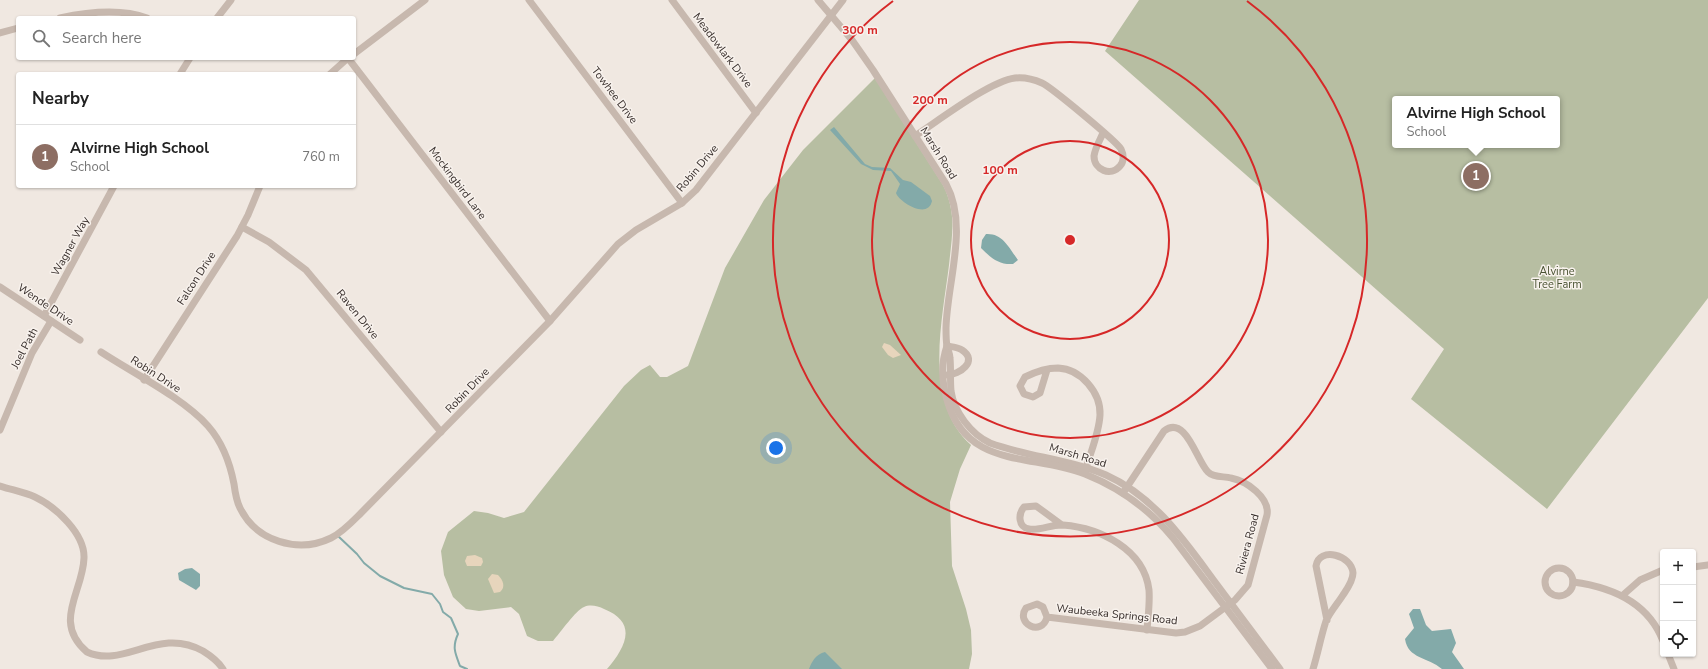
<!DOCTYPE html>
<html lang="en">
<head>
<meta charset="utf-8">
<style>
	body { margin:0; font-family:"Nunito Sans",sans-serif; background:#f6f6f6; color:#222 }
	.controls { position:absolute; right:12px; bottom:12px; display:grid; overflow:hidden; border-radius:4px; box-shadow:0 1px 3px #0004 }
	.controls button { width:36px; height:36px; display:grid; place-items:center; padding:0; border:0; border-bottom:1px solid #e0e0e0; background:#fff; color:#222; font:20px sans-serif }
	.you { position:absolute; left:776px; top:448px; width:14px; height:14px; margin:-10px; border:3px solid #fff; border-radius:50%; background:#1a73e8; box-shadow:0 0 0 6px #1a73e833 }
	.badge { display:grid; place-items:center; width:26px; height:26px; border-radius:50%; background:#0b8043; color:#fff; font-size:13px; font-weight:700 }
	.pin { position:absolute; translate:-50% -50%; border:2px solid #fff; box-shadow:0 1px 4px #0006 }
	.popup { position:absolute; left:1392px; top:96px; width:168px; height:52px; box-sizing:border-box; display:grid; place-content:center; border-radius:4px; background:#fff; filter:drop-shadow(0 1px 3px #0005); font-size:13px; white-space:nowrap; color:#767676 }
	.popup b { font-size:15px; color:#222 }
	.popup::after { content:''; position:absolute; left:50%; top:100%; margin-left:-8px; border:8px solid transparent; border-top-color:#fff }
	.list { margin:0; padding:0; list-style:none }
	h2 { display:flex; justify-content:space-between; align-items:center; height:52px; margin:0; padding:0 16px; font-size:17px }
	h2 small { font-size:13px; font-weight:400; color:#767676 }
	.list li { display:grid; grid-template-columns:26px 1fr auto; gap:12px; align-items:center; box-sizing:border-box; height:64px; padding:0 16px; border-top:1px solid #e0e0e0 }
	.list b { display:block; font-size:15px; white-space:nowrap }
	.list p { margin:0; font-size:13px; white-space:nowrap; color:#767676 }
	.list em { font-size:13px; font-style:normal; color:#767676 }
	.icon { flex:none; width:22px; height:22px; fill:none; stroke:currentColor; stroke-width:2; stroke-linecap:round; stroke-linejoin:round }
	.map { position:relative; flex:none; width:1708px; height:669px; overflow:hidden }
	.search { position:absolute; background:#fff; box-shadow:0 1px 3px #0004; left:16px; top:16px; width:340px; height:44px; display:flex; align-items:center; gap:10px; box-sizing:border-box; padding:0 14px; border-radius:4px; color:#767676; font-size:15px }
	.panel { position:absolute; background:#fff; box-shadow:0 1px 3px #0004; left:16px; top:72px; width:340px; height:116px; border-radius:4px }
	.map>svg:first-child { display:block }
	.green { fill:#b7bea2; fill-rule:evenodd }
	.sand { fill:#e7d5bc }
	.water { fill:#83aaa9 }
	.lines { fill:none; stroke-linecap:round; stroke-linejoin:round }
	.stream { stroke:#83aaa9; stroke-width:2 }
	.minor { stroke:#c7b8ae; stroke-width:7 }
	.ring { fill:none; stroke:#d62828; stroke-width:2 }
	.labels { text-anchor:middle; stroke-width:3; stroke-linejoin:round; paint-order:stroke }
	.street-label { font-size:11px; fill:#372e2b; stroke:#f8f2ed }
	.park-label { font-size:11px; fill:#495232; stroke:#f8f2ed }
	.centre { fill:#d62828; stroke:#f8f2ed; stroke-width:2 }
	.ring-label { font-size:12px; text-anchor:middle; font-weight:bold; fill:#d62828; stroke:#f8f2ed; stroke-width:3; stroke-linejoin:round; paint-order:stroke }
</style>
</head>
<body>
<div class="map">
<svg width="1708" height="669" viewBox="0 0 1708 669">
	<rect width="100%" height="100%" fill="#f0e8e1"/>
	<g class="green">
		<path d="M1139,0H1708V298L1547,509L1411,399L1444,349L1105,51ZM1395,99H1557V145H1395Z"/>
		<path d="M875,78L943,185C957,213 952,235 949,265C942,322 923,402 971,445L960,469L950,502L952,566L966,609L971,630L972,654L969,669H607C625,648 639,623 604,609C598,606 590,604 584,607C576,610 560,633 553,641H538L527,636L519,614L511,607L479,611L466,609L453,597L444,575L441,551L448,532L474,511L488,513L504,518L524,512L624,386L641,370L650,365L660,377H667L688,366L725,268L764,200L803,150Z"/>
	</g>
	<g class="sand">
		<polygon points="884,343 890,345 901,355 893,358 888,355 882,347"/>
		<polygon points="475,555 482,558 483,562 481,566 467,566 465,561 467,556"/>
		<path d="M492,574L498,575C503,580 506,587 500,592L494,593L488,579Z"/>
	</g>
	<g class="water">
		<path d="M834,127L865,164L872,167L890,168L903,180L911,182L930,196L932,201C928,220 899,202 896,193L900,184L891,171L873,170L861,164L830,130Z"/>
		<path d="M986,234C1003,233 1009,248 1018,260L1013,264C999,265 991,258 981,248L982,240Z"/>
		<polygon points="192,568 200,574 200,586 196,590 179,580 178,573 185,569"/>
		<path d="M1413,609H1420L1426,625L1432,631L1451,629L1456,643L1452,652L1464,669H1442C1428,657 1408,659 1405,639L1414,628L1409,614Z"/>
		<path d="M825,652L842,669H809C812,661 816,654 825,652Z"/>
	</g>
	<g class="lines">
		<path class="stream" d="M338,536L357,554L364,563L380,576L404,588L432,594L440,604L443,612L451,618L458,634C452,647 455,653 460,666L467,669"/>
		<g class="minor">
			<polyline points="529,0 682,203"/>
			<polyline points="672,0 756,113"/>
			<path d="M818,0L852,40L873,70L946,184C969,226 947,282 946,328C946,333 946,341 947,346C948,350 950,354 950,358C951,369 950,380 951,391C954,412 971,434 990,443C1028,457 1069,459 1106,475C1155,497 1184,540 1215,582C1237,611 1258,640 1280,669"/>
			<path d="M60,18C88,12 120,8 147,18"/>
			<polyline points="217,18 231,0"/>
			<polyline points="0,33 18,28"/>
			<polyline points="354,54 425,0"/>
			<polyline points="180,74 190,58"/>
			<polyline points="330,74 348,58 550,321"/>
			<path d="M915,136C938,121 990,81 1015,78C1024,77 1033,79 1042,83C1051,87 1116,141 1121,149C1124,155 1124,162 1120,166C1111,177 1094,170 1094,156C1095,148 1100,140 1103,133"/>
			<polyline points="242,227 269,242 306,270 441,432"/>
			<polyline points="0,287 80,340"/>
			<polyline points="44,316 114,186"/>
			<path d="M947,346C941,363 942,383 947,400C967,470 1032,453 1085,474C1120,488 1150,510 1173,538L1272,669"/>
			<path d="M101,352C133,373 183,398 208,426C222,442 230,463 234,484C235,492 236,500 240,508C256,541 298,554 331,538C343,532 352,522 361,513L550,321L618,244L636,230L682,203L696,190L843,0"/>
			<path d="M1047,370L1040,393L1033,397L1024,394L1020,386L1025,377C1035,372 1048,368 1058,368C1081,369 1101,393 1100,415C1099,434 1090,453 1085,472"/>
			<path d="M947,375C959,375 979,361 962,350C958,347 952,347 947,346"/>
			<polyline points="144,380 237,236 248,215 260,186"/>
			<polyline points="0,430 32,353 51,321"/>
			<path d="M0,486C12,490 24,492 35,497C56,507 85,534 84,558C83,592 52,622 87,652C124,669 158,626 203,651C211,656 218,661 223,669"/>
			<path d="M1062,525L1036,506L1024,507C1018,514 1018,527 1029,529C1040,531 1052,524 1063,525C1100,528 1144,549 1149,590C1150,603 1148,617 1147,630"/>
			<polyline points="1693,567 1708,565"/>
			<circle cx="1559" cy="582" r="14"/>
			<path d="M1573,582C1611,587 1648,602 1663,641"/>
			<polyline points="1623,595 1640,580 1663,570"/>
			<path d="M1047,617L1043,607L1037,604L1026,608C1015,624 1042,637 1047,617L1176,633L1185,632L1200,626L1235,600L1248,585L1267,515C1270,498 1247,481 1231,478C1224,476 1214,478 1208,472C1197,462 1186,414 1164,431L1123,493"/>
			<polyline points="1668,654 1674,669"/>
			<path d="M1313,669C1318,653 1321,636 1326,621C1330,612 1338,603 1343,595C1347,589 1353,581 1353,573C1352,555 1319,546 1316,566L1327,620"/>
		</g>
	</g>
	<g class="ring">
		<circle cx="1070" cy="240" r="99"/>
		<circle cx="1070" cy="240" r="198"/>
		<path d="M1247 1A297 297 0 1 1 893 1"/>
	</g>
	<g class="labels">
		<g class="street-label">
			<text transform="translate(723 50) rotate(53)" y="4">Meadowlark Drive</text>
			<text transform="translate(615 95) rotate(53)" y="4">Towhee Drive</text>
			<text transform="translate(939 153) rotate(58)" y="4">Marsh Road</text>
			<text transform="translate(697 168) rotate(-50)" y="4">Robin Drive</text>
			<text transform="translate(458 183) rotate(53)" y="4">Mockingbird Lane</text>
			<text transform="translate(70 246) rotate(-61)" y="4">Wagner Way</text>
			<text transform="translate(196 278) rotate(-57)" y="4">Falcon Drive</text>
			<text transform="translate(46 304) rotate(34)" y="4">Wende Drive</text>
			<text transform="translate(358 314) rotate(51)" y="4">Raven Drive</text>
			<text transform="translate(24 348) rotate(-62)" y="4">Joel Path</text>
			<text transform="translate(156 374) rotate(33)" y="4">Robin Drive</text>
			<text transform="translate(467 390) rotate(-46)" y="4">Robin Drive</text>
			<text transform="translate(1078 455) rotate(17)" y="4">Marsh Road</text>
			<text transform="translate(1247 544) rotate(-75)" y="4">Riviera Road</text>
			<text transform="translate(1117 614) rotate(6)" y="4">Waubeeka Springs Road</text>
		</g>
		<g class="park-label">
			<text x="1557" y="275">Alvirne<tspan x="1557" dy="13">Tree Farm</tspan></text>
		</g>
	</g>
	<circle cx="1070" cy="240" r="6" class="centre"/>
	<g class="ring-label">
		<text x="860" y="34">300 m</text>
		<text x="930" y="104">200 m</text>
		<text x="1000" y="174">100 m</text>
	</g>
</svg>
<div class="controls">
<button>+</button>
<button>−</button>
<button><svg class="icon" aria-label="locate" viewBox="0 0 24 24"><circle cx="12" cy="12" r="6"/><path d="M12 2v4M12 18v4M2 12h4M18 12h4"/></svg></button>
</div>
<div class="you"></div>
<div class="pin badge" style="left:1476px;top:176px;background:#8d6e63">1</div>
<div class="popup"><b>Alvirne High School</b>School</div>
<div class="search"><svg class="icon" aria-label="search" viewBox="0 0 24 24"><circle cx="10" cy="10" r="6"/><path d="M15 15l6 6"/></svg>Search here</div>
<section class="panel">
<h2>Nearby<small></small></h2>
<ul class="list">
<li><span class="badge" style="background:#8d6e63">1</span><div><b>Alvirne High School</b><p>School</p></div><em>760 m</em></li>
</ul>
</section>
</div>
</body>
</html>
